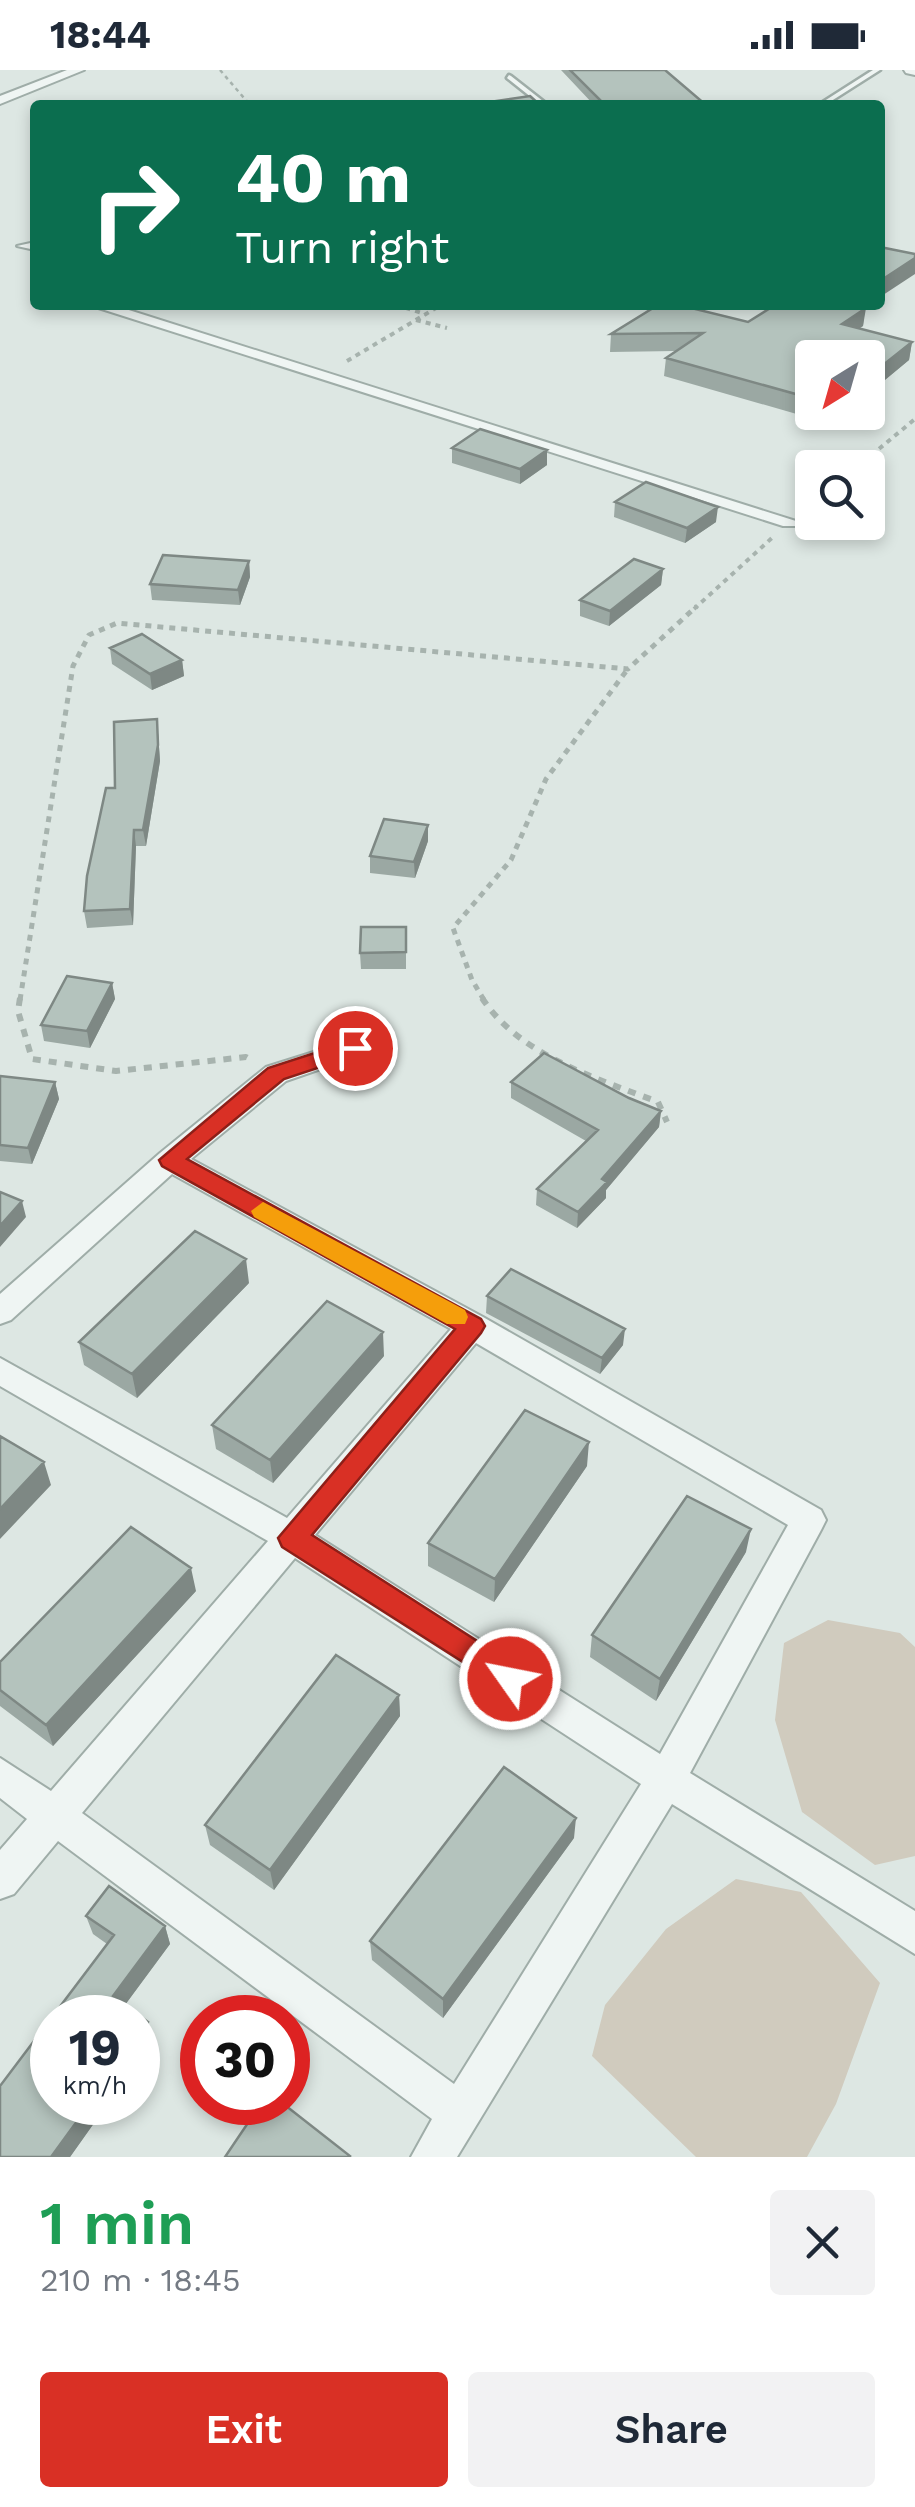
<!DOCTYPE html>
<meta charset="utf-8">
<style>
:root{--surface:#fff;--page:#f2f2f3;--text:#1f2937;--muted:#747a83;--accent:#d93025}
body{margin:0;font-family:"Work Sans",sans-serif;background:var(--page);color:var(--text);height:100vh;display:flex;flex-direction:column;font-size:38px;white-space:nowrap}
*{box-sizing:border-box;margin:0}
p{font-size:32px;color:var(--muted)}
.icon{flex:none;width:55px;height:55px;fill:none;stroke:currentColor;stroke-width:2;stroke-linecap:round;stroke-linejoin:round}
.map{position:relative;height:2087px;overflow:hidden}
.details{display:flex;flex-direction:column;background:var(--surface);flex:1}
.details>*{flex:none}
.banner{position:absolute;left:30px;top:30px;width:855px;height:210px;border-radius:10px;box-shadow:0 5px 15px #0003;background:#0b6e4f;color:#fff;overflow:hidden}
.needle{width:65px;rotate:217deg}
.tools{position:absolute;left:795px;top:270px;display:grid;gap:20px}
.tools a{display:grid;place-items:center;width:90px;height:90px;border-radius:10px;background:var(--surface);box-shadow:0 5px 15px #0003;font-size:50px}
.speed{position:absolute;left:30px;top:1925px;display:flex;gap:20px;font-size:50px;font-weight:700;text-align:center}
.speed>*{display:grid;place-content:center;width:130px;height:130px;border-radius:50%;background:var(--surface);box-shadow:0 5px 15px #0003;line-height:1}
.speed small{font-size:25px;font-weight:400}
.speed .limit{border:15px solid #d22;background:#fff;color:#111}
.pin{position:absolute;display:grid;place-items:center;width:85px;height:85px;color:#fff;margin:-42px;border:5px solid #fff;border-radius:50%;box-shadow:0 2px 10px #0007}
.me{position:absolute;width:110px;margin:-55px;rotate:303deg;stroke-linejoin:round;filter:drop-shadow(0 0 8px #0008)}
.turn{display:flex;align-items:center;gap:35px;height:210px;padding:0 40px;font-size:45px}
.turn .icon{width:130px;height:130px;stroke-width:2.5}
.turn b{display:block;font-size:70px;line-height:85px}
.round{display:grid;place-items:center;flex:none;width:105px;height:105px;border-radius:10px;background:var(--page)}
.overview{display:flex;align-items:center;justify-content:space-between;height:170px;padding:0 40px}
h1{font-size:60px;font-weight:600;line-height:75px;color:#1e9e55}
.button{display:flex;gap:20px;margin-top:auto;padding:20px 40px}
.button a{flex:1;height:115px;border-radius:10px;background:var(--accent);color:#fff;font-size:40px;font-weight:600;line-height:115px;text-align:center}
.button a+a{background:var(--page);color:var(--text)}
.status{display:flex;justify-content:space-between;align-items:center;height:70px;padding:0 50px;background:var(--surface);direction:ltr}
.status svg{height:28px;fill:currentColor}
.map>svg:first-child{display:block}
.green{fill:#d0cbbe}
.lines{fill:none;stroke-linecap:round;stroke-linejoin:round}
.service-casing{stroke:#9fada8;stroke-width:5}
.minor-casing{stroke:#9fada8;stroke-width:4}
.path-far3{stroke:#a7b3ae;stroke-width:2.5;stroke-dasharray:4 4;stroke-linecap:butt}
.path-far2{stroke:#a7b3ae;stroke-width:4;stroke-dasharray:5 5;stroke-linecap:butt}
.path-far1{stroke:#a7b3ae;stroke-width:5;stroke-dasharray:6 6;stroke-linecap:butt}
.path{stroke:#a7b3ae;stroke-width:6;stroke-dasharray:8 8;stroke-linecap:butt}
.service{fill:#eff5f3;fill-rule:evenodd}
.minor{fill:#eff5f3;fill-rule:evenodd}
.wall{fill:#9ba8a3}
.shaded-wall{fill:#7e8884}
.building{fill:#b4c3bd;stroke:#7e8884;stroke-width:2.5}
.route{fill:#d93025;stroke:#8d1f18;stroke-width:2.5}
.slow{fill:#f59e0b}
</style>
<div class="status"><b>18:44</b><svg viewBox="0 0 49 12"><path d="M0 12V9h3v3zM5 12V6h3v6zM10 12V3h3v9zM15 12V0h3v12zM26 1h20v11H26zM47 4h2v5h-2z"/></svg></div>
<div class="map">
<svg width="915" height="2087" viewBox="0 0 915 2087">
<rect width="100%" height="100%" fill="#dde7e3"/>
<path class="green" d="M828,1550L900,1563L915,1577V1786L875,1795L802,1742L775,1650L784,1573Z
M736,1809L801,1822L880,1913L836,2034L807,2087H696L592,1986L605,1935L666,1859Z"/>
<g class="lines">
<g class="service-casing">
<path id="service" d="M873,0H880L825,35H818Z
M509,5L511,6L548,35H541L507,8Z"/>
</g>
<g class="minor-casing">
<path id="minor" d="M67,0H84L0,34V26Z
M904,0H915V5L906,3Z
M35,172V180L17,176Z
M89,235H113L799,452L797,456H783Z
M355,969L364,972L368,978L364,984L286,1011L191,1089L483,1247L821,1440L826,1450L821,1460L690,1703L915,1841V1884L672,1734L457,2087H411L432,2049L58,1771L14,1824L0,1829V1780L27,1749L0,1728V1688L51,1721L268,1471L0,1316V1288L287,1448L451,1259L172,1104L11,1250L0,1254V1224L160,1083L266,997ZM476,1273L788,1455L660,1684L315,1465ZM295,1488L641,1714L454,2014L82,1743Z"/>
</g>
<path class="path-far3" d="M220,0L250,35"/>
<path class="path-far2" d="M396,235L425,244
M416,250L447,258
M347,291L441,235
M856,398L915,349
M694,539L773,467"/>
<path class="path-far1" d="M20,930L73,596L89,565L117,553L628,599L697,536
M484,930L472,910L453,858L511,790L546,709L627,600"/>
<path class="path" d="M20,928L18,941L32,989L116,1001L246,987L253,991
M482,928C520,986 596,1008 658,1032L667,1052"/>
<use href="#service" class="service"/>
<use href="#minor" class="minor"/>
</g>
<path class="wall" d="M561,0H665L706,35H594Z
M775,235H868L865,237L863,256L859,258L912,272L909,290L868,324V288H812V342L807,347L664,306L666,288L675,281L610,282L611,264L748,252Z
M452,378L547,395L520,414L452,393Z
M615,432L716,452L685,473L614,447Z
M249,491L250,507L240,535L152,530L150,514Z
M663,499L661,515L609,556L580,546V530Z
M110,578L182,590L184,606L152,620L112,594Z
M157,649L160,691L146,776H136L133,855L87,858L84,841L115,718Z
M428,771L415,808L370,803V786Z
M406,857V899H361L360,883Z
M112,913L115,929L90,978L44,971L41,955Z
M0,1006L55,1012L59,1029L32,1094L0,1091Z
M511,1012L629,1028L661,1041L659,1057L606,1120V1128L577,1158L536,1135L537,1119L586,1071L511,1028Z
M249,1213L137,1328L84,1295L79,1272Z
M487,1226L623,1275L600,1304L486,1243Z
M384,1286L273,1413L216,1379L212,1355Z
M587,1396L494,1532L428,1496V1473Z
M746,1482L656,1631L590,1587L592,1565Z
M196,1521L53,1676L0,1636V1592Z
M399,1625L400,1646L274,1820L210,1775L205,1755Z
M574,1768L443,1948L372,1890L370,1871Z
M109,1816L165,1856L170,1874L125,1935L148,1952L154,1969L138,1992V1948H52V2032H109L70,2087H0V2016L107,1874L93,1864L86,1846Z"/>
<path class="shaded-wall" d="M915,188V204L880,227V211Z
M866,238L863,256L839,272L842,254Z
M912,272L909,290L868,324V307Z
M812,326L813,342L807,347L810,328Z
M547,380V395L520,414V399Z
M718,437L716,452L685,473L687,458Z
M249,491L250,507L240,535L238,520Z
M663,499L661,515L609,556L610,541Z
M182,590L184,606L152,620L150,604Z
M157,649L160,691L146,776L143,760Z
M428,755V771L415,808L414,792Z
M134,760L136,776L133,855L130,839Z
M112,913L115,929L90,978L87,961Z
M55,1012L59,1029L32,1094L28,1078Z
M661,1041L659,1057L606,1120V1128L577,1158L578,1142L602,1109Z
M22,1131L26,1147L0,1177V1156Z
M246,1189L249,1213L137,1328L132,1304Z
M625,1259L623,1275L600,1304L602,1288Z
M383,1262L384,1286L273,1413L270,1390Z
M589,1372L587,1396L494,1532L495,1509Z
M44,1392L51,1415L0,1469V1439Z
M751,1459L746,1482L656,1631L660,1609Z
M191,1498L196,1521L53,1676L46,1655Z
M399,1625L400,1646L274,1820L270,1800Z
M576,1748L574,1768L443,1948V1929Z
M165,1856L170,1874L119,1943L113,1926Z
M148,1952L154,1969L138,1992V1968Z
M91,2032H109L70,2087H51Z"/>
<path class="building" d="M570,0H665L706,35H605Z
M530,26L540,35H469Z
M880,177L915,184V188L880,211Z
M658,235H679L748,252L775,235H856L866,238L842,254L912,272L868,307V288H812V326L810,328L666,288L703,263L611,264Z
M480,359L547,380L520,399L452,378Z
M646,412L718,437L687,458L615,432Z
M163,485L249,491L238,520L150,514Z
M634,489L663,499L610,541L580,530Z
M142,564L182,590L150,604L110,578Z
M157,649L158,675L143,760H134L130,839L84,841L87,806L106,718H115L114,652Z
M384,749L428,755L414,792L370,786Z
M361,857H406V882L360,883Z
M67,906L112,913L87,961L41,955Z
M544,983L629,1028L661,1041L602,1109L607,1112L578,1142L537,1119L598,1060L511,1012Z
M0,1006L55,1012L28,1078L0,1075Z
M0,1122L22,1131L0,1156Z
M195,1161L246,1189L132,1304L79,1272Z
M511,1199L625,1259L602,1288L487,1226Z
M327,1231L383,1262L270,1390L212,1355Z
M525,1340L589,1372L495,1509L428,1473Z
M0,1366L44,1392L0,1439Z
M687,1426L751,1459L660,1609L592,1565Z
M131,1457L191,1498L46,1655L0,1620V1592Z
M336,1585L399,1625L270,1800L205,1755Z
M504,1697L576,1748L443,1929L370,1871Z
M109,1816L165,1856L113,1926L148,1952L138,1968V1948H52V2032H91L51,2087H0V2016L114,1865L86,1846Z
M262,2032H281L350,2086L349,2087H225Z"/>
<path class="route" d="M355,970L366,978L363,983L284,1009L187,1089L481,1249L485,1256L481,1263L312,1465L521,1599L525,1609L521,1618L510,1622L282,1477L278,1468L455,1259L162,1096L159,1090L268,998Z"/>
<path class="slow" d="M263,1132L465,1240L468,1247L465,1254H447L254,1147L251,1141Z"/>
</svg>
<div class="tools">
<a><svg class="needle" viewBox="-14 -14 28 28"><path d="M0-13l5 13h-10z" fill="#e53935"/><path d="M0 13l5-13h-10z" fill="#747a83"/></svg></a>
<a><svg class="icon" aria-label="search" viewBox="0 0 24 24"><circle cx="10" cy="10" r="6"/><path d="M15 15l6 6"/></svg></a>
</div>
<div class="speed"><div>19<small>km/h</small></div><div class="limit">30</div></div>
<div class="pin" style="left:355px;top:978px;background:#d93025"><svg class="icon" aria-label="arrive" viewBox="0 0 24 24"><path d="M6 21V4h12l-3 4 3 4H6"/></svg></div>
<svg class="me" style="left:510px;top:1609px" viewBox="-20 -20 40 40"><circle r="17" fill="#d93025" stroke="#fff" stroke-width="3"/><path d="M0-11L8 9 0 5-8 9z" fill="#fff"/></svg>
<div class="banner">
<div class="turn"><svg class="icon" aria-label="right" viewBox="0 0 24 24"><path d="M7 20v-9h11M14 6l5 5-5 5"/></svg><div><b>40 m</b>Turn right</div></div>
</div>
</div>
<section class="details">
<div class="overview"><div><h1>1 min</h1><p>210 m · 18:45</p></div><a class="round"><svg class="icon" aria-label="close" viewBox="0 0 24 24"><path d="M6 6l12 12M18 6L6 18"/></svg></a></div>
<div class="button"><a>Exit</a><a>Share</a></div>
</section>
